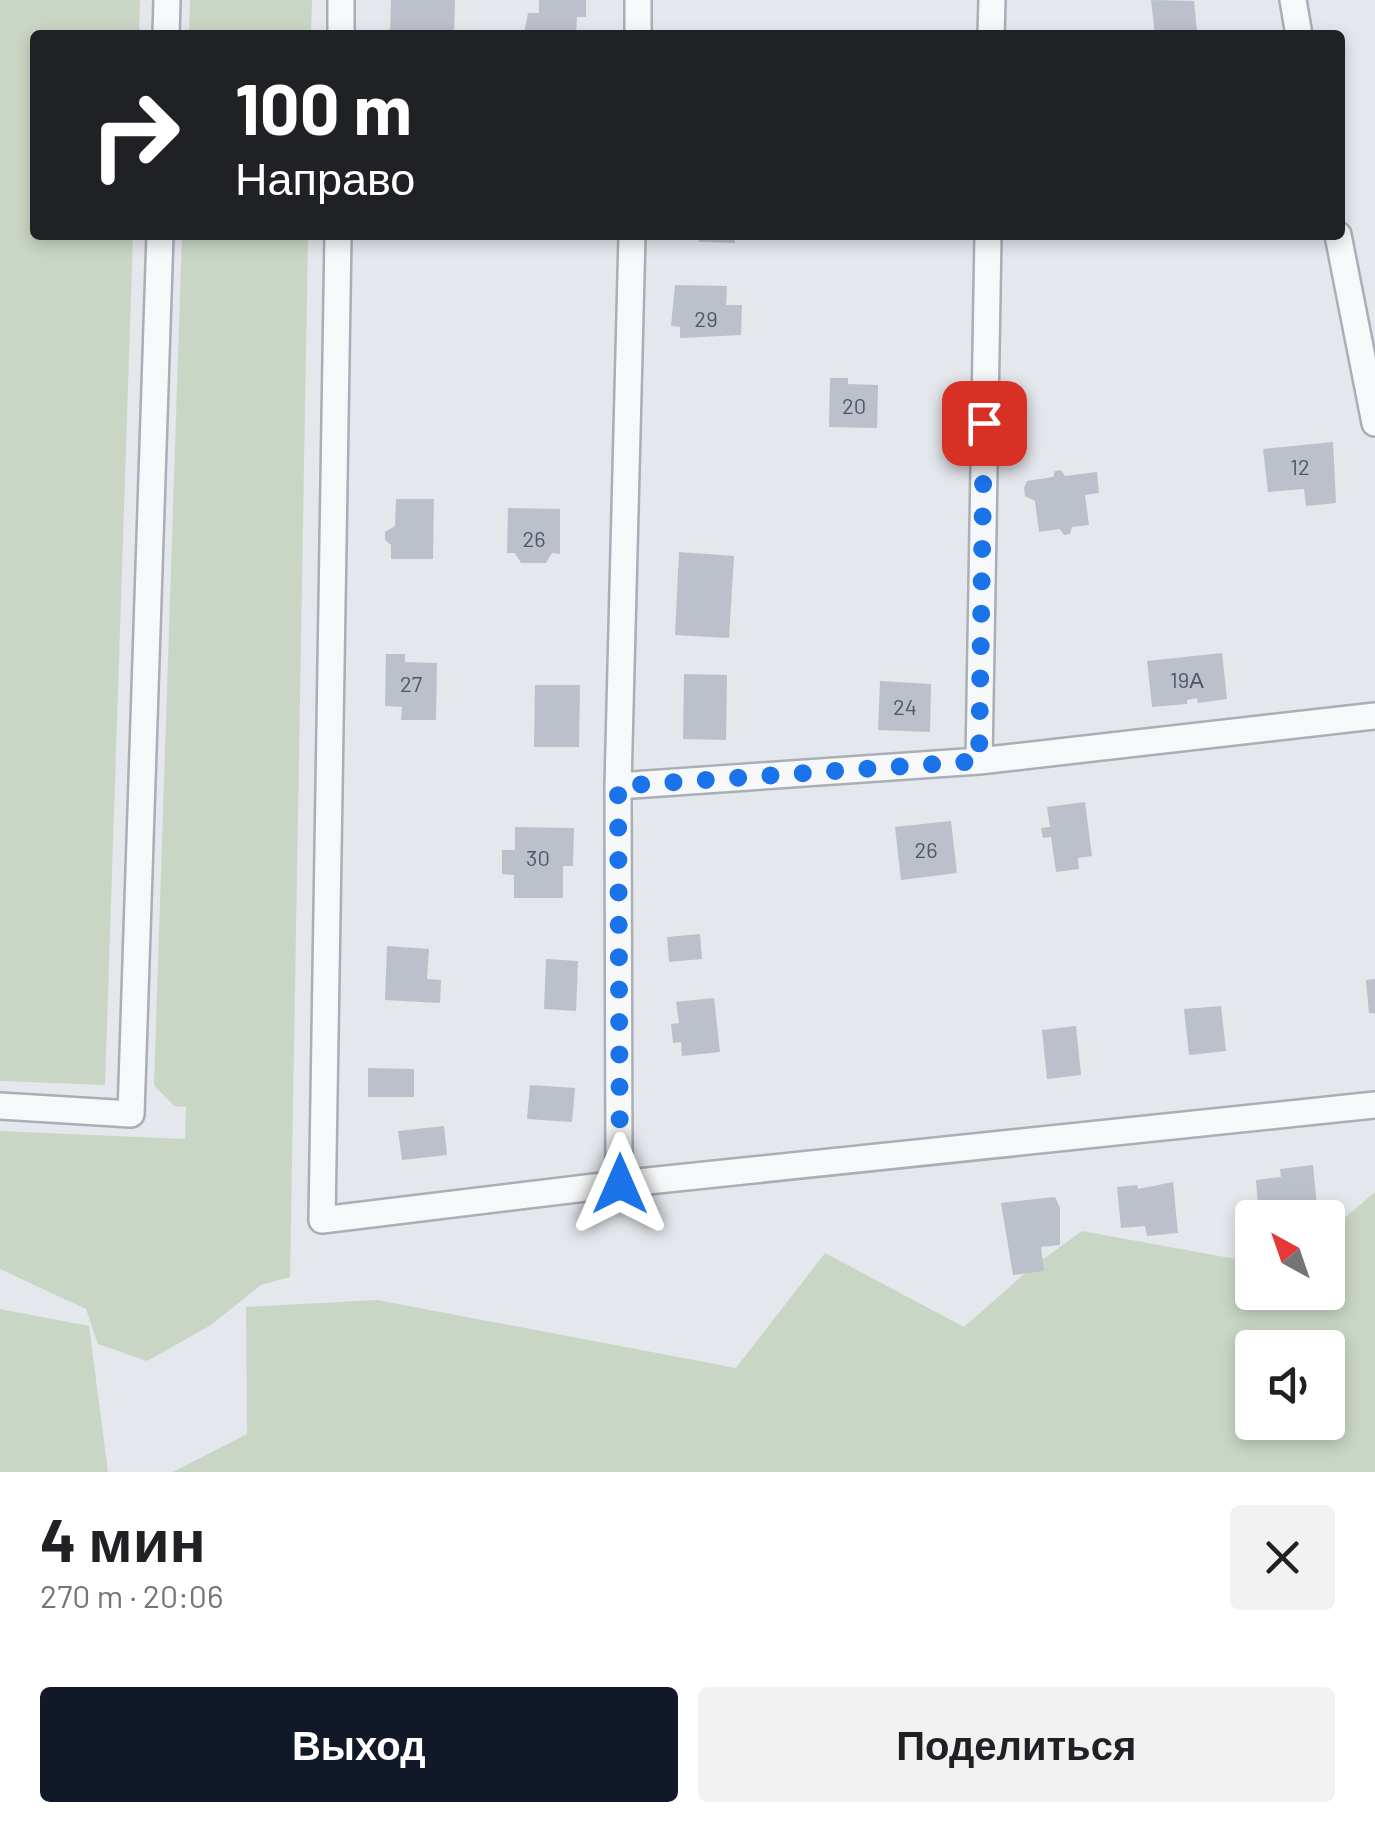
<!DOCTYPE html>
<html lang="ru">
<meta charset="utf-8">
<style>
:root{--surface:#fff;--page:#f2f2f2;--text:#202124;--muted:#757577;--accent:#111827}
body{margin:0;font-family:Barlow,sans-serif;background:var(--page);color:var(--text);height:100vh;display:flex;flex-direction:column;font-size:38px;white-space:nowrap}
*{box-sizing:border-box;margin:0}
p{font-size:32px;color:var(--muted)}
.icon{flex:none;width:55px;height:55px;fill:none;stroke:currentColor;stroke-width:2;stroke-linecap:round;stroke-linejoin:round}
.map{position:relative;height:1472px;overflow:hidden}
.panel{display:flex;flex-direction:column;background:var(--surface);flex:1}
.panel>*{flex:none}
.hud{position:absolute;left:30px;top:30px;width:1315px;height:210px;border-radius:10px;box-shadow:0 5px 15px #0003;background:#202124;color:#fff;overflow:hidden}
.needle{width:65px;rotate:320deg}
.tools{position:absolute;left:1235px;top:1200px;display:grid;gap:20px}
.tools a{display:grid;place-items:center;width:110px;height:110px;border-radius:10px;background:var(--surface);box-shadow:0 5px 15px #0003;font-size:50px}
.pin{position:absolute;display:grid;place-items:center;width:85px;height:85px;color:#fff;margin:-42px;border-radius:20px;box-shadow:0 5px 15px #0006}
.me{position:absolute;width:110px;margin:-55px;rotate:0deg;stroke-linejoin:round;filter:drop-shadow(0 0 8px #0008)}
.turn{display:flex;align-items:center;gap:35px;height:210px;padding:0 40px;font-size:45px}
.turn .icon{width:130px;height:130px;stroke-width:2.5}
.turn b{display:block;font-size:70px;line-height:85px}
.round{display:grid;place-items:center;flex:none;width:105px;height:105px;border-radius:10px;background:var(--page)}
.headline{display:flex;align-items:center;justify-content:space-between;height:170px;padding:0 40px}
h1{font-size:60px;font-weight:700;line-height:75px}
.button{display:flex;gap:20px;margin-top:auto;padding:20px 40px}
.button a{flex:1;height:115px;border-radius:10px;background:var(--accent);color:#fff;font-size:40px;font-weight:700;line-height:115px;text-align:center}
.button a+a{background:var(--page);color:var(--text)}
.map>svg:first-child{display:block}
.green{fill:#c9d6c5;fill-rule:evenodd}
.building{fill:#bbc0ca}
.lines{fill:none;stroke-linecap:round;stroke-linejoin:round}
.street-casing{stroke:#a9aeb7;stroke-width:30}
.street{stroke:#f7f8fa;stroke-width:25}
.route{stroke:#1a73e8;stroke-width:18;stroke-dasharray:0 32.4}
.labels{text-anchor:middle;stroke-width:9;stroke-linejoin:round;paint-order:stroke}
.number-label{font-size:22px;fill:#4f5766}
</style>
<div class="map">
<svg width="1375" height="1472" viewBox="0 0 1375 1472">
<rect width="100%" height="100%" fill="#e4e7ec"/>
<path class="green" d="M0,0H140L139,35H35V235H133L105,1085L0,1081Z
M190,0H312L311,35H189Z
M182,235H308L290,1277L261,1285L211,1325L147,1361L98,1344L86,1309L0,1269V1131L185,1139L186,1107L174,1106L154,1085Z
M1375,1192V1472H173L247,1434L246,1307L377,1300L736,1368L825,1253L964,1327L1031,1268L1082,1231L1252,1262V1292H1328V1232ZM1252,1348H1328V1422H1252Z
M0,1309L89,1326L108,1472H0Z"/>
<path class="building" d="M391,0H455L454,35H390Z
M539,0H586V17H577L576,33H524L528,13H539Z
M1151,0L1194,1L1197,31L1155,35Z
M699,235H735V243L699,242Z
M675,285L727,286L726,305H742L741,335L680,338V327L671,326Z
M830,378H848V384L878,385L877,428L829,427Z
M1333,442L1336,503L1306,506L1304,489L1268,492L1263,449Z
M1061,470L1065,476L1097,472L1099,493L1085,495L1089,525L1072,527L1070,534L1064,535L1060,529L1039,532L1035,501L1025,496L1024,488L1027,481L1053,477L1055,471Z
M396,499H434L433,559H391V545L385,540V532L395,526Z
M508,508L560,509V554L552,553L546,563H521L515,553H507Z
M679,552L734,556L729,638L675,635Z
M1222,653L1227,699L1198,703L1197,698L1187,700V704L1152,707L1147,661Z
M386,654H405V662L437,663L436,720H401L402,707L385,706Z
M684,674L727,675L726,740L683,739Z
M880,681L931,684L930,732L878,730Z
M535,685H580L579,747H534Z
M1085,802L1092,856L1078,858L1079,869L1056,872L1051,837L1043,838L1041,828L1050,827L1047,807Z
M951,821L957,873L901,880L895,827Z
M515,827L574,828L573,866H563V898H514V875L502,874V850H515Z
M700,934L702,959L669,962L667,937Z
M387,946L429,949L427,979L441,980L440,1003L385,1000Z
M546,959L578,961L576,1011L544,1009Z
M1375,979V1013H1369L1366,980Z
M714,998L720,1052L682,1056L681,1042L673,1043L671,1024L679,1023L676,1002Z
M1221,1006L1226,1051L1189,1055L1184,1009Z
M1076,1026L1081,1075L1047,1079L1042,1030Z
M368,1068L414,1069V1097H368Z
M530,1085L575,1088L572,1122L527,1119Z
M444,1126L447,1155L402,1160L398,1131Z
M1313,1165L1318,1216L1259,1218L1256,1180L1281,1177L1280,1169Z
M1173,1182L1178,1233L1147,1236L1145,1226L1121,1228L1117,1187L1137,1185L1138,1189Z
M1055,1197L1060,1208V1245L1041,1247L1044,1271L1013,1275L1001,1203Z"/>
<g class="lines">
<g class="street-casing">
<path id="street" d="M1293,0L1299,35
M166,35L167,0
M341,35V0
M638,35V0
M991,35L992,0
M338,235L322,1220L619,1184L1375,1105
M1338,235L1375,423
M979,761L988,235
M618,786L979,761L1375,716
M0,1106L131,1114L160,235
M619,1184L618,786L632,235"/>
</g>
<use href="#street" class="street"/>
</g>
<g class="lines">
<path class="route" d="M620,1184L618,786L979,761L984,423"/>
</g>
<g class="labels">
<g class="number-label">
<text x="706" y="327">29</text>
<text x="854" y="414">20</text>
<text x="1300" y="475">12</text>
<text x="534" y="547">26</text>
<text x="1187" y="688">19А</text>
<text x="411" y="692">27</text>
<text x="905" y="715">24</text>
<text x="926" y="858">26</text>
<text x="538" y="866">30</text>
</g>
</g>
</svg>
<div class="tools">
<a><svg class="needle" viewBox="-14 -14 28 28"><path d="M0-13l5 13h-10z" fill="#e53935"/><path d="M0 13l5-13h-10z" fill="#757577"/></svg></a>
<a><svg class="icon" aria-label="sound" viewBox="0 0 24 24"><path d="M4 9h4l5-4v14l-5-4H4zM17 9q2 3 0 6"/></svg></a>
</div>
<div class="pin" style="left:984px;top:423px;background:#d93025"><svg class="icon" aria-label="arrive" viewBox="0 0 24 24"><path d="M6 21V4h12l-3 4 3 4H6"/></svg></div>
<svg class="me" style="left:620px;top:1184px" viewBox="-20 -20 40 40"><path d="M0-17L14 15 0 8-14 15z" fill="#1a73e8" stroke="#fff" stroke-width="4"/></svg>
<div class="hud">
<div class="turn"><svg class="icon" aria-label="right" viewBox="0 0 24 24"><path d="M7 20v-9h11M14 6l5 5-5 5"/></svg><div><b>100 m</b>Направо</div></div>
</div>
</div>
<section class="panel">
<div class="headline"><div><h1>4 мин</h1><p>270 m · 20:06</p></div><a class="round"><svg class="icon" aria-label="close" viewBox="0 0 24 24"><path d="M6 6l12 12M18 6L6 18"/></svg></a></div>
<div class="button"><a>Выход</a><a>Поделиться</a></div>
</section>
